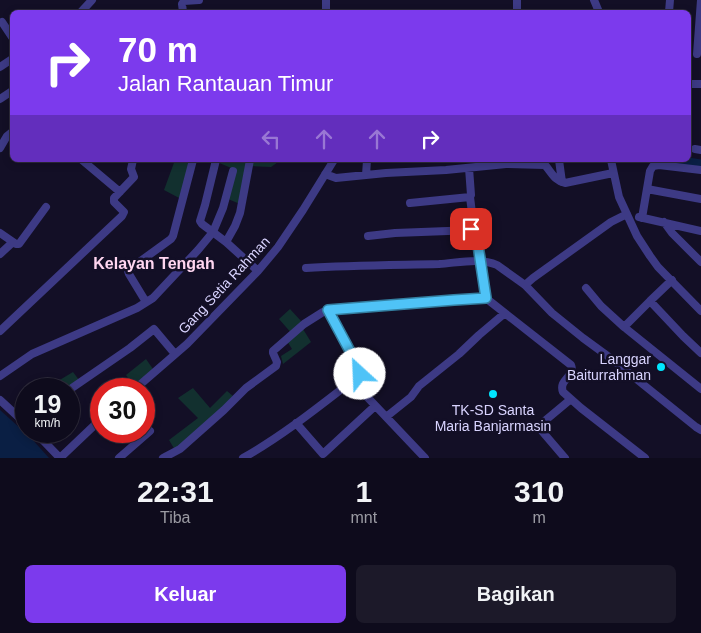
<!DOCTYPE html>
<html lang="id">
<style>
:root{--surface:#0e0b1c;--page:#1c1929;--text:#f1f3f6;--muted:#9b9ba3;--line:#2e2b3b;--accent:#7c3aed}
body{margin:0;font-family:Helvetica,sans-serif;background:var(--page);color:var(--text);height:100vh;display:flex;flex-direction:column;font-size:19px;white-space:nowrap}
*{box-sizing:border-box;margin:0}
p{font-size:16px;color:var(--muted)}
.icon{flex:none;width:28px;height:28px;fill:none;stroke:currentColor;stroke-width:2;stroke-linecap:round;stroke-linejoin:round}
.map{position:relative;height:458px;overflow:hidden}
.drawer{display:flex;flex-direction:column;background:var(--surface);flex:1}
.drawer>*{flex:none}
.banner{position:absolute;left:10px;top:10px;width:681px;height:152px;border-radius:8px;box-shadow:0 2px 8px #0003,0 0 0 1px var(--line);background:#7c3aed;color:#fff;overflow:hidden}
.speed{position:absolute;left:15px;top:378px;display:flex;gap:10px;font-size:25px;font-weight:700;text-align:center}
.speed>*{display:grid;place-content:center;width:65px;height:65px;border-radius:50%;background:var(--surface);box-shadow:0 2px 8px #0003,0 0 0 1px var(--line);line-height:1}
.speed small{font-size:12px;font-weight:400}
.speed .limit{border:8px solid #d22;background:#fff;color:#111}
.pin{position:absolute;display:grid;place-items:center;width:42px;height:42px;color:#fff;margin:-21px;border-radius:10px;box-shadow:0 2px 8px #0006}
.me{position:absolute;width:55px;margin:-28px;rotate:335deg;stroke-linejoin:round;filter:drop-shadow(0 0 4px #0008)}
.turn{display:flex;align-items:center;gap:18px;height:105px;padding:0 25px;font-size:22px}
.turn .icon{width:65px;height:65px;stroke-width:2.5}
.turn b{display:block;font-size:35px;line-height:42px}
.lanes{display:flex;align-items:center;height:48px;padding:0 25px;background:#0003;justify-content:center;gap:25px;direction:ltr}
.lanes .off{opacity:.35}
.eta{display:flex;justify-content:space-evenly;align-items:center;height:85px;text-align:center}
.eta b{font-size:30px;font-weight:600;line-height:35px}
.cta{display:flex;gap:10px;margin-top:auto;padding:10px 25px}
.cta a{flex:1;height:58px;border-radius:8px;background:var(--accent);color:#fff;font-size:20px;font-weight:600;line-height:58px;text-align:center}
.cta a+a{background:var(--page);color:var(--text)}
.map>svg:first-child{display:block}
.green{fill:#12302f}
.water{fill:#0a1f44}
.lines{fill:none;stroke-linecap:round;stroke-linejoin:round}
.river{stroke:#0a1f44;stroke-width:11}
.minor{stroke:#3d3a85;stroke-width:8}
.route-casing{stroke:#337fa1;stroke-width:12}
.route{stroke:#4fc3f7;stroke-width:9}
.poi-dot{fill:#00e5ff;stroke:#130f26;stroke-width:2}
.labels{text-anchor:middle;stroke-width:5;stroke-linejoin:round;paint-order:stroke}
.street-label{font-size:14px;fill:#d9d4ff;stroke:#130f26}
.poi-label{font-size:14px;fill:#d9d4ff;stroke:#130f26;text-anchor:end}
.quarter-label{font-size:16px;font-weight:bold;fill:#ffd6f0;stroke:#130f26}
</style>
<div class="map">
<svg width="701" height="458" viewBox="0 0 701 458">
<rect width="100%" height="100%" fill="#130f26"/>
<path class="green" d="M175,160H192L181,199L164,190Z
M218,160H281L271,167L248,166L240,204L228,199L236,170L217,162Z
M290,309L301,321L303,329L311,342L283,364L281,356L292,349L287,341L293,335L279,319Z
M146,359L153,369L134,386L126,375Z
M73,372L79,380L64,389L58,381Z
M193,388L210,408L227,391L233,396L226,405L175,450L169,440L198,418L178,398Z"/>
<path class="water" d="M0,410L31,438L49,458H0Z"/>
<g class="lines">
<path class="river" d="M670,160L701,165"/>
<path class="minor" d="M326,0V12
M594,0L599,12
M81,12L92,0
M183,12L182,4L184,1L199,0
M517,12V0
M669,12L670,0
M2,22L12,37
M697,54L701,0
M0,67L12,59
M689,84H701
M0,99L12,91
M0,148L7,136L12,132
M695,149L701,150
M82,160L120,192
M216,160L205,205L200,221L202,224L226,242
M250,160L240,213L235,226L226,242L258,271
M559,160L562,182
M611,160L619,197L637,236L650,256L658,267L701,311
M325,174L336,178L386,173L446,170L506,164L545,165C552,173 554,180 565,183L613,173
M366,175L367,160
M647,189L701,199
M470,197L474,229
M410,203L470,197L471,195L469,168
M639,217L701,231
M642,218L650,171L653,166L659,165L701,170
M664,222L672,233L701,262
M0,233L16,244H19L46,207
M368,236L395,233L474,230L487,299
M0,254L13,242
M306,268C350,265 395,265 439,264C457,263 480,257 497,265L525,285L552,313L583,338L609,357L696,427L701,430
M672,280L650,301L683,336L701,353
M525,285L533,278L611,222L627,214
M586,288L601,306L624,327
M650,301L624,327L701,389
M146,302L129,274L128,271L131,268L171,239L173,236L193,160
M328,310L360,370V374L352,381L425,458
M0,331L122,216L124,212L114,202V198L134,177L131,169L133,160
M0,376L32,354L137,308L153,298L198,250L213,232L223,208L233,171
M135,389L187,344L258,271L278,247L303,210L334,160
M69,390L130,348L154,329L175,354
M0,400L26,424
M386,417L411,397L419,386L459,354L479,335L505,313
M296,423L323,454L375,406
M34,431L60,458
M60,458L101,419
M119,458L150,431
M163,458L180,449L224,410L246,388L276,366L277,362L273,353V351L304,324L323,312L342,309L454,300L487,299L571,365C576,377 558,379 563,392L581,408L645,458
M243,458C282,436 317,408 352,381
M565,458L541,430V424L571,399"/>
</g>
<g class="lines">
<g class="route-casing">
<path id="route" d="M360,374L359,368L328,310L454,300L486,298L476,232L474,230L471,229"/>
</g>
<use href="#route" class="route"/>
</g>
<g class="poi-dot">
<circle cx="661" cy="367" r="5"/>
<circle cx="493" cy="394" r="5"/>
</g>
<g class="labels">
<g class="street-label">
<text transform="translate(224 285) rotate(-47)" y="5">Gang Setia Rahman</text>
</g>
<g class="poi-label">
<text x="651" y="364">Langgar<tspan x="651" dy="16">Baiturrahman</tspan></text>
<text x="493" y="415" text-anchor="middle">TK-SD Santa<tspan x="493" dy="16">Maria Banjarmasin</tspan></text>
</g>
<g class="quarter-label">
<text x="154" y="269">Kelayan Tengah</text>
</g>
</g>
</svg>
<div class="speed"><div>19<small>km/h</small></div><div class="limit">30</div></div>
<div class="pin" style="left:471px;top:229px;background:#d93025"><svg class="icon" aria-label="arrive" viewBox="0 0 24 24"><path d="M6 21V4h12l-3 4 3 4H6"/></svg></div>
<svg class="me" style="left:360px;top:374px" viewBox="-20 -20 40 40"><circle r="19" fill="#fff"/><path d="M0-13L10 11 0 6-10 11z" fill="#4fc3f7"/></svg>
<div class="banner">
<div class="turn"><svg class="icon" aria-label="right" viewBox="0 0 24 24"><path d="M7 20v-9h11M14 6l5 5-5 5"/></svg><div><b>70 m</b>Jalan Rantauan Timur</div></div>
<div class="lanes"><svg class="icon off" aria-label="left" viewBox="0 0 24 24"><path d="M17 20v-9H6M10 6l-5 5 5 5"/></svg><svg class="icon off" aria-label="ahead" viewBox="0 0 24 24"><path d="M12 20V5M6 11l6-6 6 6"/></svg><svg class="icon off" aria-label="ahead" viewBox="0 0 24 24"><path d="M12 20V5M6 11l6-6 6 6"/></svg><svg class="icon" aria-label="right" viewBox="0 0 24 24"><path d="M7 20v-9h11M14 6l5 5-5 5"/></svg></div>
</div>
</div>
<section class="drawer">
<div class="eta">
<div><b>22:31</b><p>Tiba</p></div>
<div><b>1</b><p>mnt</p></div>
<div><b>310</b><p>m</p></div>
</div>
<div class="cta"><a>Keluar</a><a>Bagikan</a></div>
</section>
